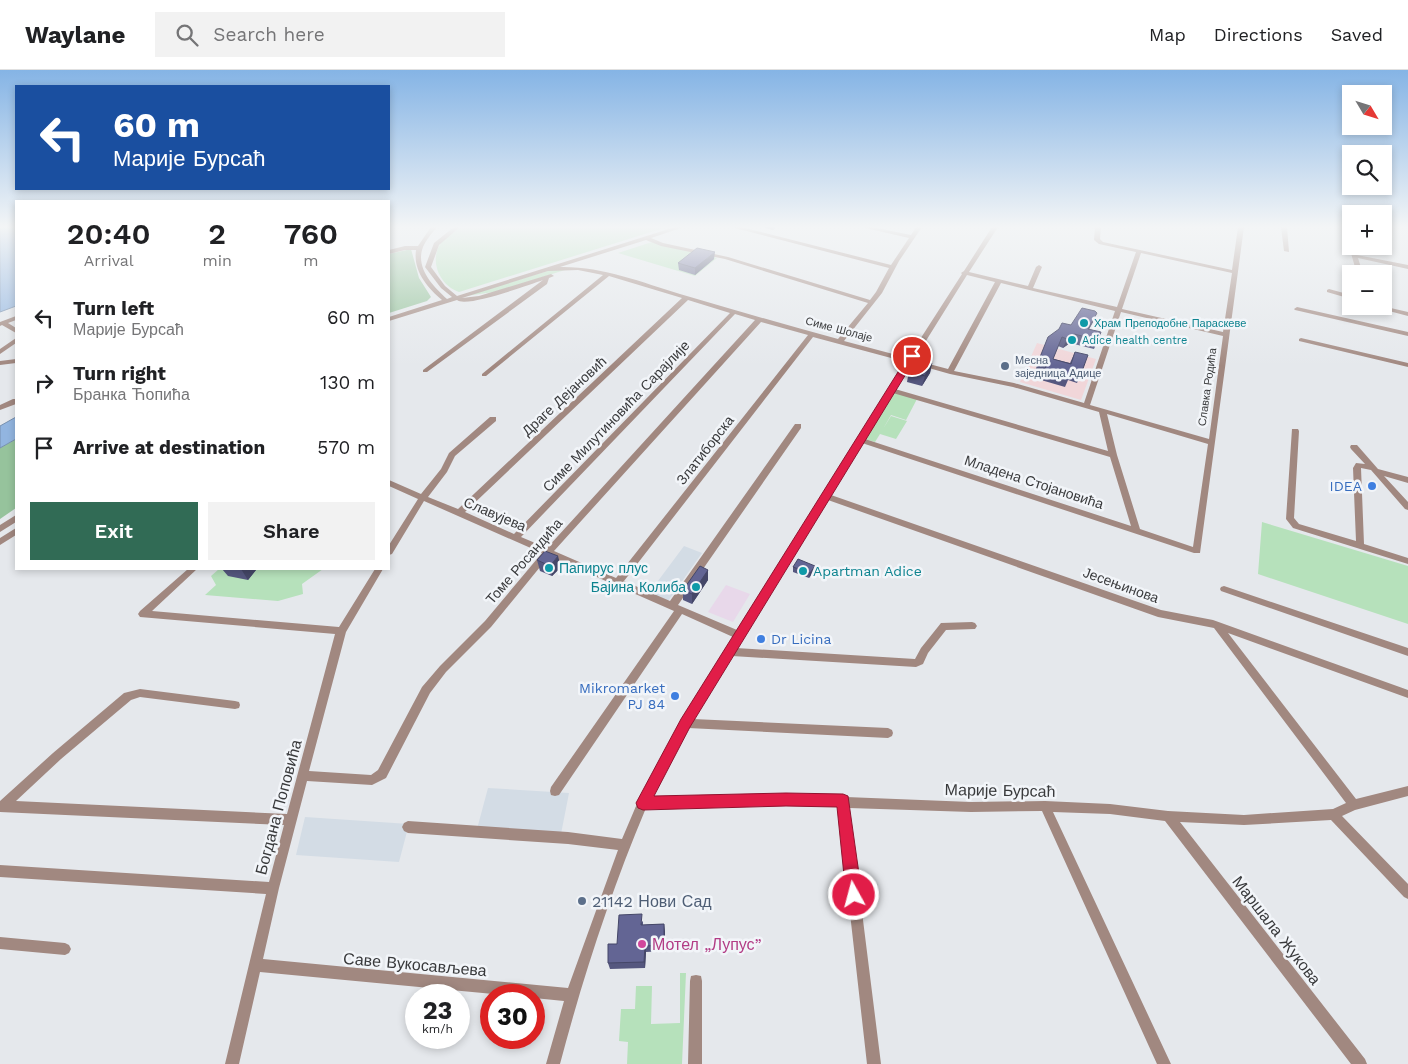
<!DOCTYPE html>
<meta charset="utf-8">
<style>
:root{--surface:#fff;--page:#f2f2f2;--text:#202124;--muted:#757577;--line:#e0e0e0;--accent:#316b55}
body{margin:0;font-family:"Work Sans",sans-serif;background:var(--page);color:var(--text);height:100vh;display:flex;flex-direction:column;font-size:19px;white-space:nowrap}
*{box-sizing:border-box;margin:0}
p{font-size:16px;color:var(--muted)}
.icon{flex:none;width:28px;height:28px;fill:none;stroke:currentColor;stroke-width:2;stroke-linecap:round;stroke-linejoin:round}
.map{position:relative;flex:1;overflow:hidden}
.drawer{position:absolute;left:15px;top:130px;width:375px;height:370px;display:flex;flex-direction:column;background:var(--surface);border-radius:0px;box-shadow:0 2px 8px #0003}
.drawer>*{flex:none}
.hud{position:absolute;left:15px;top:15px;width:375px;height:105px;border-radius:0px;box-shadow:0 2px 8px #0003;background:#1a4fa0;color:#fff;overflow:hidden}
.needle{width:32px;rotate:128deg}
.tools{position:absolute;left:1342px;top:15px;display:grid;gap:10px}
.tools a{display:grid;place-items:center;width:50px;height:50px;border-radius:0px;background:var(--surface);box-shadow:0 2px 8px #0003;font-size:25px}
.speed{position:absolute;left:405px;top:914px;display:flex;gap:10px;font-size:25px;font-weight:700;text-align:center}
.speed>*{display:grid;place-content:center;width:65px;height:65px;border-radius:50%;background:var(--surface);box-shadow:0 2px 8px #0003;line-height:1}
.speed small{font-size:12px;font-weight:400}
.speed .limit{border:8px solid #d22;background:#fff;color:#111}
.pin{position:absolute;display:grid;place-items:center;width:42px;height:42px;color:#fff;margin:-21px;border:2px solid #fff;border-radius:50%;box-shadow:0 1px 5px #0007}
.me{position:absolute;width:55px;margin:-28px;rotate:353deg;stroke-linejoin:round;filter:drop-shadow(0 0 4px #0008)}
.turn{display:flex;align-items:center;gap:18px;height:105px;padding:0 15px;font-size:22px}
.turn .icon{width:65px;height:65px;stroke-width:2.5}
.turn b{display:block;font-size:35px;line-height:42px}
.eta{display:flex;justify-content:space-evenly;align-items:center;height:85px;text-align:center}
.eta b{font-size:30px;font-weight:600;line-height:35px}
.primary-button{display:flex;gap:10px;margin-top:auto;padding:10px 15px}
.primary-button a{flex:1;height:58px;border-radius:0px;background:var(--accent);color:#fff;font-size:20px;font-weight:600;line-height:58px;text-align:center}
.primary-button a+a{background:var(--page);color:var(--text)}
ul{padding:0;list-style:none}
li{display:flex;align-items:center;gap:15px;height:65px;padding:0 15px}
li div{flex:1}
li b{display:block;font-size:19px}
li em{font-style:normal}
header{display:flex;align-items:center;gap:30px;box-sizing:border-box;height:70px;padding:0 25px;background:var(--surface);border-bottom:1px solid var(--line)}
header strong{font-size:24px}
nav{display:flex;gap:28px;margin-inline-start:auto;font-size:18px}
.search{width:350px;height:45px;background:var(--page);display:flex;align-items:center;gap:12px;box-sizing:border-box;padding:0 18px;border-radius:0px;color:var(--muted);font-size:19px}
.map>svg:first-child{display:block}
.built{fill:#d3dce5}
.industrial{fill:#e8d8ea}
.education{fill:#f1d6d9}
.green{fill:#b6e1bb}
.forest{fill:#96c39c}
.water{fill:#92b5e0;stroke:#7790af}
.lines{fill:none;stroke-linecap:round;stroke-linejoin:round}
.minor{fill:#a18880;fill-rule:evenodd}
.wall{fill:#55577f}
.shaded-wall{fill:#454768}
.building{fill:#636594;stroke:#454768}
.route{fill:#e11d48;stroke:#92132f}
.culture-dot{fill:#0f9aa8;stroke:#f2f5f9;stroke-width:2}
.service-dot{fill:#5c6f8a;stroke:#f2f5f9;stroke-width:2}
.shop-dot{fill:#3f7fe0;stroke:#f2f5f9;stroke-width:2}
.hotel-dot{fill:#d1479c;stroke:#f2f5f9;stroke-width:2}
.labels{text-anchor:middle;stroke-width:5;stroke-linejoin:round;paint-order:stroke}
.far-culture-label{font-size:11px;fill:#0d838f;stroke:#f2f5f9;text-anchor:start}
.far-street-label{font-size:11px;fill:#393a3c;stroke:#f2f5f9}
.far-service-label{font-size:11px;fill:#4e5e75;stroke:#f2f5f9;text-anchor:start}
.street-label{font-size:14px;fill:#393a3c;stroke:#f2f5f9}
.shop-label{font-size:14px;fill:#366cbe;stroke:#f2f5f9;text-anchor:end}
.culture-label{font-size:14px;fill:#0d838f;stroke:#f2f5f9;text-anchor:start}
.near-street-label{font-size:16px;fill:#393a3c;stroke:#f2f5f9}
.near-service-label{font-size:16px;fill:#4e5e75;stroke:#f2f5f9;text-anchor:start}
.near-hotel-label{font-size:16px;fill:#b23c85;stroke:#f2f5f9;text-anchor:start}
</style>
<header>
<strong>Waylane</strong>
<div class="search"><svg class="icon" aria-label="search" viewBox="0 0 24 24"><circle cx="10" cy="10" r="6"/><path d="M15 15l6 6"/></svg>Search here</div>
<nav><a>Map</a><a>Directions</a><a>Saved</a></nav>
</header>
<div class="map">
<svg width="1408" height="994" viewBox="0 0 1408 994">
<rect width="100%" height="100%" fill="#e5e8ec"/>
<path class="built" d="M684,476L702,483L668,531L649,523Z
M488,718L569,723L561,764L477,759Z
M305,747L409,754L399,792L296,785Z"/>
<path class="industrial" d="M726,515L750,524L733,552L708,542Z"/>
<path class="education" d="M1037,273L1096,289L1081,330L1020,312Z"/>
<path class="green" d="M461,157H667L459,222C441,216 430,194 439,176C443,169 454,162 461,157Z
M652,172L717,188L695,206L618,183Z
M551,200H565L494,222L465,226Z
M893,322L917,329L906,350L891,345L883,359L891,346L907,351L896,369L880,364L875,372L865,369Z
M1262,452L1408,496V554L1258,504Z
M219,499H323L302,514L303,524L278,531L205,525L216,515L211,506Z
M680,903H686L682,994H627L628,972L619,971L621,939H635L636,916H652L651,954L680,953Z"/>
<path class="forest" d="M411,179L419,208L431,227L427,231L389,243V184Z
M16,369V438L0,449V378Z"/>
<path class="water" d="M0,157H16V236L0,242Z
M16,347V369L0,378V356Z"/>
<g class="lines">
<path class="minor" d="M431,157H437C432,163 426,170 423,177C415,198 433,216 447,229L452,227L441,218L425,197L434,173L454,157H460L439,175L431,197L445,216L457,226L675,157H684L651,168L663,173L728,187L870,230L876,222L889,198L731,157H741L891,195L909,168L861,157H872L911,165L916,157H922L899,191L882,223L844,271L908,288L962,204L961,203L964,201L992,157H998L969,202L1028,216L1036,197L1039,195L1042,197L1033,218L1117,237L1136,182L1099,174L1094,170L1095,157H1101L1100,169L1103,172L1232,200L1238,157H1244L1200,483H1194L862,373L831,425L1161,540L1213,550L1408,620V628L1228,563L1356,729L1408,716V726L1355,740L1342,746L1408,814V829L1404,827L1331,750L1244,755L1180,752L1365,989L1367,994H1351L1165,751L1110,744L1053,742L1171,994H1157L1042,741L971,742L849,738L881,994H867L838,737L786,735L646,738C611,821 583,907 560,994H546L564,931L534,928V925H504L260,902L239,994H225L266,824L0,807V795L269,812L284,755L0,742V731L53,683L124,623L140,619L235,631L239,632L240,635L239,638L235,639L140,627L131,630L61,689L16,731L287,744L335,564L140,547L138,544L140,541L188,499H197L152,541L339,557L375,499H383L346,562L309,701L371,705L378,700L422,617L440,596L485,551L542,483L424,431L392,484L389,485V475L418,429L389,416V410L421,424L441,399L449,383L490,347H496V351L455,386L447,402L428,427L458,439L682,228L609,206L486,306H482V304L603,205L578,200L548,201L462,228L479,226L551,204L554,206L549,208L547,214L427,302H423V300L543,210C528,215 466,238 457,230L389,251V247L442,230C427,217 413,201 416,180H405L389,184V180L405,176H418ZM646,170L661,176L725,189L868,233L838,269C785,255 732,239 680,224C641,212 601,196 560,197ZM1141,183L1232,203L1223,262L1122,239ZM967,205L995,212L948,299L914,290ZM1001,213L1115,241L1084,333L1014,313L954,301ZM688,230L730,243L514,464L465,442ZM1121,242L1223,266L1209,369L1090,335ZM735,244L755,250L547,478L521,467ZM761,252L808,265L616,508L554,481ZM813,267L906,292L737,560L678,535L801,358V354H795L670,531L624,511ZM911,293L950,304L1013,317L1099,342L1108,381L895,319ZM893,323L1110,387L1131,456L865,369ZM1107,344L1208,374L1193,477L1140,459L1117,385ZM828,430L1158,547L1214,558L1346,733L1333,739L1244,745L1168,741L1110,734L1045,731L971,732L846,727L843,726L786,725L652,727L688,658L888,668L892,666L893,663L892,660L888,658L693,649L732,586L916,597L923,594L928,583L946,560L975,559L977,556L975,553L972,552L941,553L921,578L915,589L736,578ZM549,486L674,541L551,717L550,721L551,725L555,726L559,725L682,544L733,567L681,650L639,729L622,769L568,762L408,751L404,753L402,757L404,761L408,763L568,774L618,780L568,918L263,889L279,818L307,711L372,715L386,708L430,623L446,602L491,557Z
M1281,157H1287L1289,182L1284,181Z
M1349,164L1351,165V176H1355L1357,185L1408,195V199L1358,188L1363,204H1357L1346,166Z
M1329,219L1351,225V229L1327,222V220Z
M1370,236H1382L1408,242V246Z
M1297,237L1408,262V266L1295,240L1294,239Z
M16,246V250L8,253L16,258V263L2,255L0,256V252Z
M16,268V273L0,284V279Z
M1301,268L1408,293V297L1299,271V269Z
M16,289V293L0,295V291Z
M13,329H16V334L0,340V335Z
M1292,359H1298L1299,361L1294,448L1299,454L1356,471L1353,398L1356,393L1365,394L1351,379L1350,377L1351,375H1357L1378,399L1408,407V413L1384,406L1408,432V440L1405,439L1371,400L1361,398L1364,474L1408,488V494L1293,458L1286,449Z
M16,445V452L0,462V455Z
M16,458V465L0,475V468Z
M1224,516L1408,578V586L1221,521L1220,519L1221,517Z
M0,867L65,873L69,875L71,879L69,883L65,885L0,879Z
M696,905L701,906L702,911V994H688L690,911L691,906Z"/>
</g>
<path class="wall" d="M762,157H776L773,160Z
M714,189L695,205L679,200L678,193Z
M1093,252L1089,259L1098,270L1094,279L1070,273L1063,278L1058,276L1053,289L1070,293L1075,282L1081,304L1077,313L1068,310L1065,317L1041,310L1043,304L1035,301L1048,267L1071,255Z
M932,293L930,303L922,316L907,312L909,301Z
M537,490L561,497L552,506L540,501Z
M815,496L814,501L809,508L793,502V497Z
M222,499H255L256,500L248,510L228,506Z
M708,500V510L692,534L683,530V520Z
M643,851V855L664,854L665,881L646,882L645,898L610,899L608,893L617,874Z"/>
<path class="shaded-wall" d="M715,182L714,189L695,205V198Z
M1097,243L1093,252L1084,268L1088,259Z
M1074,264L1070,273L1063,278L1067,269Z
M932,293L930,303L922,316L925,306Z
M558,486L561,497L552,506L550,496Z
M815,496L814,501L809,508L810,503Z
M241,499H255L256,500L248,510Z
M708,500V510L692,534V524Z
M664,854L665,861V881L664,875Z
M645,876L646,882L645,898L644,892Z"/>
<path class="building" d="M697,178L715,182L695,198L678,193Z
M1082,238L1095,241L1097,243L1088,259L1101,262L1098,270L1074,264L1067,269L1062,267L1053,289L1071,294L1075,282L1088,285L1081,304L1072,301L1069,308L1044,301L1047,294L1038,292L1048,267L1059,259L1062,253L1071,255Z
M924,291L932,293L925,306L909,301L914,293Z
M545,481L558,486L550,496L537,490Z
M798,489L815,496L810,503L793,497Z
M700,496L708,500L692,524L683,520Z
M642,844L641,855L664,854V875L645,876L644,892L608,893V874H617L619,845Z"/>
<linearGradient id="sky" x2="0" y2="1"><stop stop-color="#85b4e5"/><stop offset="0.53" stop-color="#f3f5f6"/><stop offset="1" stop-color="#f3f5f6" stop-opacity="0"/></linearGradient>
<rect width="1408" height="296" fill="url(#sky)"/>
<path class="route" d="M912,283L917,286L690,657L654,726L786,723L843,724L848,726L862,825L860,830L854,833L849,830L846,825L837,737L786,736L643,740L638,738L636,733L681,649L908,286Z"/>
<g class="culture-dot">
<circle cx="1084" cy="253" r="5"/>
<circle cx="1072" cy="270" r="5"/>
<circle cx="549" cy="498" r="5"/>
<circle cx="803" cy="501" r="5"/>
<circle cx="696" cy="517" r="5"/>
</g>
<g class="service-dot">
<circle cx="1005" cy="296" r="5"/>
<circle cx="582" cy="831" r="5"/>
</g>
<g class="shop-dot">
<circle cx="1372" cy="416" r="5"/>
<circle cx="761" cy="569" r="5"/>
<circle cx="675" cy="626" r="5"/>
</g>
<circle class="hotel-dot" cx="642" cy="874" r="5"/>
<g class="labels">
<g class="far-culture-label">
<text x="1094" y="257">Храм Преподобне Параскеве</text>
<text x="1082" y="274">Adice health centre</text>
</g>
<g class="far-street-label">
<text transform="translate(839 259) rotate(15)" y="4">Симе Шолаје</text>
<text transform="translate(1207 317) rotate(-82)" y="4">Славка Родића</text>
</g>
<g class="far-service-label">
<text x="1015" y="294">Месна<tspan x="1015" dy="13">заједница Адице</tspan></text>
</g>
<g class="street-label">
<text transform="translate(564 326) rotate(-43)" y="5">Драге Дејановић</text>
<text transform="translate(616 346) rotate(-46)" y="5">Симе Милутиновића Сарајлије</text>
<text transform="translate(705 380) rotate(-52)" y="5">Златиборска</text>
<text transform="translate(1034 412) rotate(18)" y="5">Младена Стојановића</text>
<text transform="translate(495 444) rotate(23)" y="5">Славујева</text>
<text transform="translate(524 491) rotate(-49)" y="5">Томе Росандића</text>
<text transform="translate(1121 515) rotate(20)" y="5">Јесењинова</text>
</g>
<g class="shop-label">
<text x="1362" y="421">IDEA</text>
<text x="771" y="574" text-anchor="start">Dr Licina</text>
<text x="665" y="623">Mikromarket<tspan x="665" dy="16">PJ 84</tspan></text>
</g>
<g class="culture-label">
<text x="559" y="503">Папирус плус</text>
<text x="813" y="506">Apartman Adice</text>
<text x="686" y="522" text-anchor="end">Бајина Колиба</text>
</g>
<g class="near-street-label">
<text transform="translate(1000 720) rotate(1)" y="6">Марије Бурсаћ</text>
<text transform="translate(278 737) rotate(-75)" y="6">Богдана Поповића</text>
<text transform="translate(1277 860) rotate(52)" y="6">Маршала Жукова</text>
<text transform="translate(415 894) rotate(5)" y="6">Саве Вукосављева</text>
</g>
<g class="near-service-label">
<text x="592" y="837">21142 Нови Сад</text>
</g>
<g class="near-hotel-label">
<text x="652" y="880">Мотел „Лупус”</text>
</g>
</g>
</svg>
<div class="tools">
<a><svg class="needle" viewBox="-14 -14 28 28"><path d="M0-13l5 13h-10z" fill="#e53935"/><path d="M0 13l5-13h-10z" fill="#757577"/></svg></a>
<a><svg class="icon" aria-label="search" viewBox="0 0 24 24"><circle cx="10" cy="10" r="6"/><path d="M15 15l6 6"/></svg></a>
<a>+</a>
<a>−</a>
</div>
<div class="speed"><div>23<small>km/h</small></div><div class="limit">30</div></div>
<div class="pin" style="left:912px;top:286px;background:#d93025"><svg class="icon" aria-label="arrive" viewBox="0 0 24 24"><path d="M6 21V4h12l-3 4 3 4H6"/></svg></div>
<svg class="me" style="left:854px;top:825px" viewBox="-20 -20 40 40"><circle r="17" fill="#e11d48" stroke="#fff" stroke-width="3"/><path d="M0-11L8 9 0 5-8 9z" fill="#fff"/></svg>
<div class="hud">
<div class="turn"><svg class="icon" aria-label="left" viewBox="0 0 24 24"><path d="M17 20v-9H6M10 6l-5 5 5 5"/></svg><div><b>60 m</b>Марије Бурсаћ</div></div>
</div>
<section class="drawer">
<div class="eta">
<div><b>20:40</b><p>Arrival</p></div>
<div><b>2</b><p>min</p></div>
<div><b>760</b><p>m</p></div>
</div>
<ul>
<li><svg class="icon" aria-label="left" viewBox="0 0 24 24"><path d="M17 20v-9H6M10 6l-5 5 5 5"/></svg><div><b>Turn left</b><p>Марије Бурсаћ</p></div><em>60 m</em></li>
<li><svg class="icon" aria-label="right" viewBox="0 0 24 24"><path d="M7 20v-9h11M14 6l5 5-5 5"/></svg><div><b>Turn right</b><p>Бранка Ћопића</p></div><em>130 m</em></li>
<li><svg class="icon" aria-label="arrive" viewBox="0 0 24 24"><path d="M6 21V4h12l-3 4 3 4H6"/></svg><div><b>Arrive at destination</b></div><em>570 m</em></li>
</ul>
<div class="primary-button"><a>Exit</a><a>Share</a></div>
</section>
</div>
